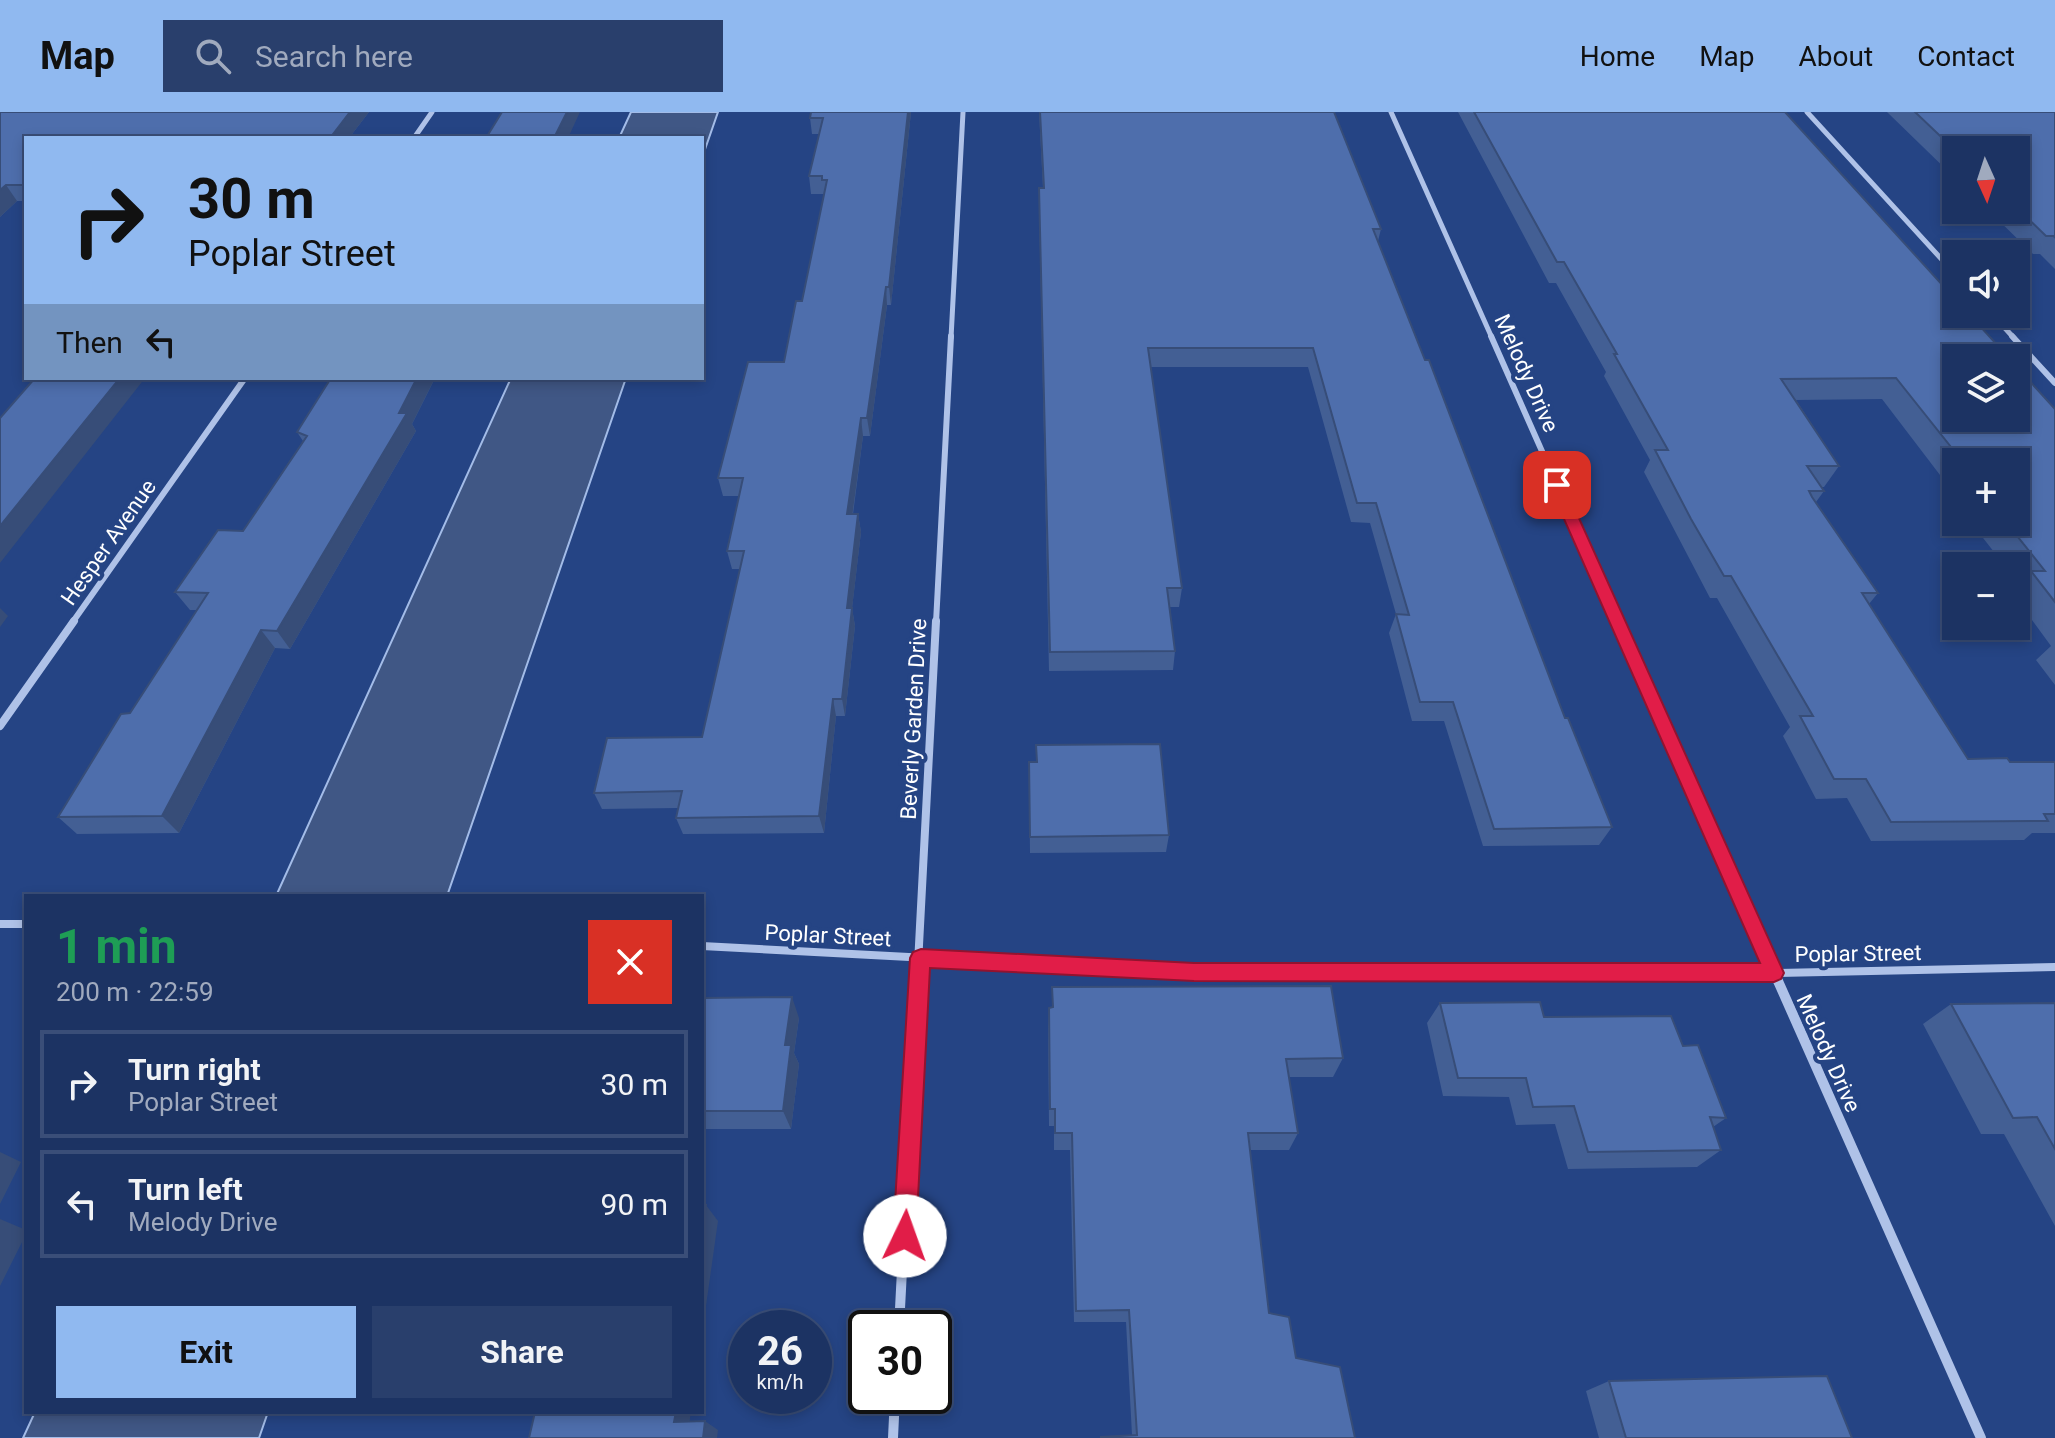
<!DOCTYPE html>
<meta charset="utf-8">
<style>
:root{--surface:#1c3363;--page:#293f6c;--text:#f1f3f6;--muted:#a0aabe;--line:#3a4e78;--accent:#90b9f0}
body{margin:0;font-family:Roboto,sans-serif;background:var(--page);color:var(--text);height:100vh;display:flex;flex-direction:column;font-size:30px;white-space:nowrap}
*{box-sizing:border-box;margin:0}
p{font-size:26px;color:var(--muted)}
.icon{flex:none;width:44px;height:44px;fill:none;stroke:currentColor;stroke-width:2;stroke-linecap:round;stroke-linejoin:round}
.map{position:relative;flex:1;overflow:hidden}
.side{position:absolute;left:24px;top:782px;width:680px;height:520px;display:flex;flex-direction:column;background:var(--surface);border-radius:0px;box-shadow:0 4px 12px #0003,0 0 0 2px var(--line)}
.side>*{flex:none}
.guide{position:absolute;left:24px;top:24px;width:680px;height:244px;border-radius:0px;box-shadow:0 4px 12px #0003,0 0 0 2px var(--line);background:#90b9f0;color:#111;overflow:hidden}
.needle{width:52px;rotate:177deg}
.buttons{position:absolute;left:1942px;top:24px;display:grid;gap:16px}
.buttons a{display:grid;place-items:center;width:88px;height:88px;border-radius:0px;background:var(--surface);box-shadow:0 4px 12px #0003,0 0 0 2px var(--line);font-size:40px}
.speed{position:absolute;left:728px;top:1198px;display:flex;gap:16px;font-size:40px;font-weight:700;text-align:center}
.speed>*{display:grid;place-content:center;width:104px;height:104px;border-radius:50%;background:var(--surface);box-shadow:0 4px 12px #0003,0 0 0 2px var(--line);line-height:1}
.speed small{font-size:20px;font-weight:400}
.speed .limit{border:4px solid #111;border-radius:12px;background:#fff;color:#111}
.pin{position:absolute;display:grid;place-items:center;width:68px;height:68px;color:#fff;margin:-34px;border-radius:16px;box-shadow:0 4px 12px #0006}
.me{position:absolute;width:88px;margin:-44px;rotate:3deg;stroke-linejoin:round;filter:drop-shadow(0 0 6px #0008)}
.turn{display:flex;align-items:center;gap:28px;height:168px;padding:0 32px;font-size:36px}
.turn .icon{width:104px;height:104px;stroke-width:2.5}
.turn b{display:block;font-size:56px;line-height:68px}
.then{display:flex;align-items:center;height:76px;padding:0 32px;background:#0003;gap:16px;font-size:30px}
.round{display:grid;place-items:center;flex:none;width:84px;height:84px;border-radius:0px;background:var(--page)}
.head{display:flex;align-items:center;justify-content:space-between;height:136px;padding:0 32px}
h1{font-size:48px;font-weight:700;line-height:60px;color:#1e9e55}
.button{display:flex;gap:16px;margin-top:auto;padding:16px 32px}
.button a{flex:1;height:92px;border-radius:0px;background:var(--accent);color:#111;font-size:32px;font-weight:700;line-height:92px;text-align:center}
.button a+a{background:var(--page);color:var(--text)}
ul{padding:0;list-style:none}
li{display:flex;align-items:center;gap:24px;height:108px;margin:0 16px 12px;padding:0 16px;border:4px solid var(--line);border-radius:0px}
li div{flex:1}
li b{display:block;font-size:30px}
li em{font-style:normal}
header{display:flex;align-items:center;gap:48px;box-sizing:border-box;height:112px;padding:0 40px;background:var(--accent);color:#111}
header strong{font-size:38px}
nav{display:flex;gap:44px;margin-inline-start:auto;font-size:28px}
.search{width:560px;height:72px;background:var(--page);display:flex;align-items:center;gap:20px;box-sizing:border-box;padding:0 28px;border-radius:0px;color:var(--muted);font-size:30px}
.map>svg:first-child{display:block}
.water{fill:#405785;stroke:#a3bce8;stroke-width:2}
.lines{fill:none;stroke-linecap:round;stroke-linejoin:round}
.minor-far3{stroke:#afc2e8;stroke-width:5}
.minor-far2{stroke:#afc2e8;stroke-width:6}
.minor-far1{stroke:#afc2e8;stroke-width:8}
.minor{stroke:#afc2e8;stroke-width:10}
.wall{fill:#435f94}
.shaded-wall{fill:#374d78}
.building{fill:#4e6eac;stroke:#374d78;stroke-width:2}
.route{fill:#e11d48;stroke:#92132f;stroke-width:2}
.labels{text-anchor:middle;stroke-width:8;stroke-linejoin:round;paint-order:stroke}
.street-label{font-size:22px;fill:#fff;stroke:#254484}
</style>
<header>
<strong>Map</strong>
<div class="search"><svg class="icon" aria-label="search" viewBox="0 0 24 24"><circle cx="10" cy="10" r="6"/><path d="M15 15l6 6"/></svg>Search here</div>
<nav><a>Home</a><a>Map</a><a>About</a><a>Contact</a></nav>
</header>
<div class="map">
<svg width="2055" height="1326" viewBox="0 0 2055 1326">
<rect width="100%" height="100%" fill="#254484"/>
<path class="water" d="M631,0H718L702,46V26H619Z
M511,266H626L447,784H276Z
M35,1300H268L259,1326H23Z"/>
<g class="lines">
<path class="minor-far3" d="M1391,0L1492,226
M1807,0L1956,163
M414,26L432,0
M1992,202L2014,226
M951,226L963,0"/>
<path class="minor-far2" d="M1491,224L1618,511
M2012,224L2055,271
M72,511L245,266
M936,511L951,224"/>
<path class="minor-far1" d="M1618,509L1779,871
M0,614L74,509
M0,812H26
M702,834L1194,860L1774,861L2055,855
M917,871L936,509"/>
<path class="minor" d="M1778,869L1981,1326
M899,1216L917,869
M893,1326L895,1284"/>
</g>
<path class="wall" d="M0,0H369L349,26H26V89H17L0,105Z
M811,0H911L891,193H887L870,324H863L853,402H858L861,420L852,496L855,514L845,604H836L824,721L683,722L676,706L678,696L602,697L594,681L702,625L740,457H732L727,439L739,384H723L718,366L784,250L802,189L824,82H811L809,64L819,22H812L810,6Z
M1039,0H1334L1381,117L1378,129L1565,606L1612,715L1599,733L1483,734L1444,609H1412L1389,521L1396,502L1370,411L1351,410L1308,255H1150L1182,476L1179,495H1170L1175,539L1173,558L1049,559L1039,94L1043,76Z
M1458,0H1785L2055,297V573L2036,548L2051,534L2016,486V475L2019,472L2016,469V454H2005L1976,417L1979,414L1976,410H2016V350H1956V384L1882,287L1796,288L1839,354L1824,375H1821L1824,379L1816,390L1878,481L1869,492L1968,647L2010,650H2055V721H2032L2024,728L1871,729L1847,686L1816,687L1783,624L1790,615L1717,486H1710L1644,360L1650,348L1604,264L1606,260L1556,171H1549Z
M1887,0H2055V157L2040,142H2033L1988,98H2016V38H1956V67Z
M331,266H435L412,312L416,319L290,537L275,536L179,721L77,722L58,705L130,601L197,498H190L175,480L243,419L303,329L297,320Z
M1029,650H1036L1169,723L1166,740L1030,741Z
M1052,875L1343,946L1333,965H1289L1298,1021L1289,1038H1250L1269,1201L1296,1246L1355,1326L1132,1323L1126,1210H1074L1070,1038H1054V1014H1049L1048,915L1049,896L1052,895Z
M702,886L799,906L794,941L799,952L791,1017H702Z
M1440,891L1544,905L1683,934L1726,1006L1713,1015L1721,1038L1697,1055L1568,1057L1555,1012L1516,1013L1509,985L1443,984L1427,911Z
M2055,891V1114L2004,1022H1981L1923,912L1951,892Z
M1609,1269L1852,1326H1599L1586,1279Z"/>
<path class="shaded-wall" d="M350,0H369L349,26H330Z
M567,0H580L568,26H554Z
M908,0H911L891,193L889,175Z
M6,73L17,89L0,105V78Z
M886,175L887,193L870,324L867,306Z
M120,266H145L0,451V414Z
M417,266H435L412,312L416,319L290,537L277,519Z
M861,306L863,324L850,420L847,402Z
M858,402L861,420L850,514L847,496Z
M0,496L8,504L0,515Z
M852,496L855,514L845,604L842,587Z
M261,518L275,536L179,721L162,704Z
M833,587L836,604L824,721L819,704Z
M792,885L799,906L794,941L799,952L791,1017L783,999L785,933Z
M0,1040L21,1050L0,1092Z
M706,1093L718,1109L702,1222V1123Z
M0,1107L26,1118V1122L0,1174Z
M676,1300H691L688,1318L674,1310Z
M705,1309L718,1318L717,1326H703Z"/>
<path class="building" d="M0,0H350L330,26H26V73H6L0,78Z
M502,0H567L554,26H486Z
M811,0H908L889,175H886L867,306H861L847,402H858L847,496H852L842,587H833L819,704L676,706L682,679L594,681L607,626L702,625L744,439H727L743,366H718L748,250H784L796,189H802L827,68H822V64H809L823,6H810Z
M1040,0H1334L1381,117H1373L1425,248H1429L1565,606H1568L1612,715L1494,717L1453,590H1420L1396,502L1409,503L1376,391H1357L1313,236H1148L1182,476H1167L1175,539L1050,540L1039,76H1044Z
M1474,0H1785L1956,188V202H1969L2009,246H1956V306H2016V254L2055,297V490L2031,459H2045L2006,410H2016V350H1963L1896,266L1781,267L1839,354H1807L1824,379H1809L1812,385L1878,481H1862L1968,647L2007,646L2010,650H2055V702H2044L2048,709L1891,710L1866,667H1834L1800,604H1813L1731,464H1724L1691,407L1655,338H1668L1614,242H1617L1564,150H1557Z
M1915,0H2055V126L2054,124H2046L2016,95V38L1956,39Z
M35,266H120L0,414V306Z
M331,266H417L399,301H407L277,519L261,518L162,704L58,705L121,602L130,601L208,481L175,480L218,418L243,419L307,324L297,320Z
M1160,632L1169,723L1030,725L1029,650H1037L1036,633Z
M1331,874L1343,946L1286,947L1298,1021H1248L1269,1201L1289,1205L1296,1246L1340,1255L1355,1326H1101V1325L1137,1323L1129,1198L1076,1199L1072,1021H1055V997H1050L1049,896L1053,895L1052,875Z
M792,885L785,933H791L783,999H702V886Z
M1540,890L1544,905L1671,904L1683,934L1698,933L1726,1006L1710,1005L1721,1038L1588,1040L1574,994L1533,995L1526,966H1458L1440,891Z
M2055,891V1037L2037,1005L2013,1006L1951,892Z
M702,1093H706L702,1123Z
M1827,1264L1852,1326H1626L1609,1269Z
M535,1300H676L674,1310L705,1309L703,1326H529Z"/>
<path class="route" d="M1557,368L1564,373L1784,861L1781,867L1774,870L1194,869L930,856L916,1124L913,1132L905,1135L896,1132L893,1124L910,846L913,840L921,837L1194,851H1760L1549,373Z"/>
<g class="labels">
<g class="street-label">
<text transform="translate(1527 261) rotate(66)" y="8">Melody Drive</text>
<text transform="translate(108 430) rotate(-55)" y="8">Hesper Avenue</text>
<text transform="translate(913 607) rotate(-87)" y="8">Beverly Garden Drive</text>
<text transform="translate(828 823) rotate(3)" y="8">Poplar Street</text>
<text transform="translate(1858 841) rotate(-1)" y="8">Poplar Street</text>
<text transform="translate(1829 941) rotate(66)" y="8">Melody Drive</text>
</g>
</g>
</svg>
<div class="buttons">
<a><svg class="needle" viewBox="-14 -14 28 28"><path d="M0-13l5 13h-10z" fill="#e53935"/><path d="M0 13l5-13h-10z" fill="#a0aabe"/></svg></a>
<a><svg class="icon" aria-label="sound" viewBox="0 0 24 24"><path d="M4 9h4l5-4v14l-5-4H4zM17 9q2 3 0 6"/></svg></a>
<a><svg class="icon" aria-label="layers" viewBox="0 0 24 24"><path d="M12 4l9 5-9 5-9-5zM3 14l9 5 9-5"/></svg></a>
<a>+</a>
<a>−</a>
</div>
<div class="speed"><div>26<small>km/h</small></div><div class="limit">30</div></div>
<div class="pin" style="left:1557px;top:373px;background:#d93025"><svg class="icon" aria-label="arrive" viewBox="0 0 24 24"><path d="M6 21V4h12l-3 4 3 4H6"/></svg></div>
<svg class="me" style="left:905px;top:1124px" viewBox="-20 -20 40 40"><circle r="19" fill="#fff"/><path d="M0-13L10 11 0 6-10 11z" fill="#e11d48"/></svg>
<div class="guide">
<div class="turn"><svg class="icon" aria-label="right" viewBox="0 0 24 24"><path d="M7 20v-9h11M14 6l5 5-5 5"/></svg><div><b>30 m</b>Poplar Street</div></div>
<div class="then">Then<svg class="icon" aria-label="left" viewBox="0 0 24 24"><path d="M17 20v-9H6M10 6l-5 5 5 5"/></svg></div>
</div>
<section class="side">
<div class="head"><div><h1>1 min</h1><p>200 m · 22:59</p></div><a class="round" style="background:#d93025;color:#fff"><svg class="icon" aria-label="close" viewBox="0 0 24 24"><path d="M6 6l12 12M18 6L6 18"/></svg></a></div>
<ul>
<li><svg class="icon" aria-label="right" viewBox="0 0 24 24"><path d="M7 20v-9h11M14 6l5 5-5 5"/></svg><div><b>Turn right</b><p>Poplar Street</p></div><em>30 m</em></li>
<li><svg class="icon" aria-label="left" viewBox="0 0 24 24"><path d="M17 20v-9H6M10 6l-5 5 5 5"/></svg><div><b>Turn left</b><p>Melody Drive</p></div><em>90 m</em></li>
</ul>
<div class="button"><a>Exit</a><a>Share</a></div>
</section>
</div>
